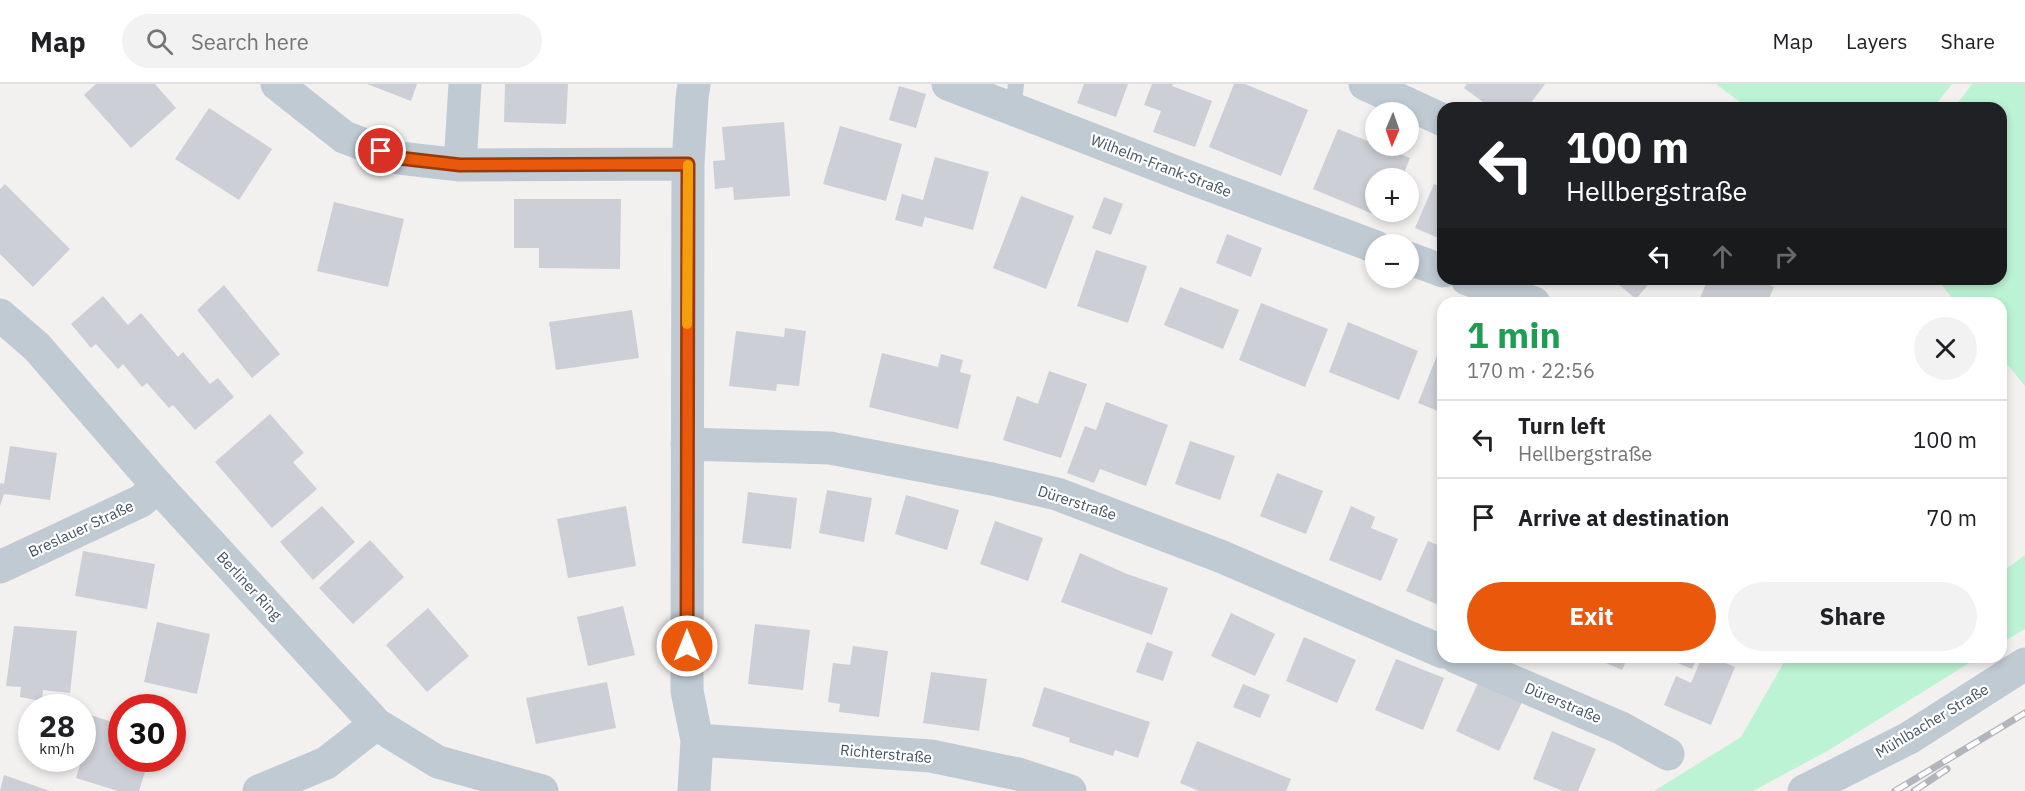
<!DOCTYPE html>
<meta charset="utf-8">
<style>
:root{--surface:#fff;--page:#f2f2f2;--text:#202124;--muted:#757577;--line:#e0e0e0;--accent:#ea580c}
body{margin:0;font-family:"IBM Plex Sans",sans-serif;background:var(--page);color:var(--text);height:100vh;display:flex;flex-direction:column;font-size:22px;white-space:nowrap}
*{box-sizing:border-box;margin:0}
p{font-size:20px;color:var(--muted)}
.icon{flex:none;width:33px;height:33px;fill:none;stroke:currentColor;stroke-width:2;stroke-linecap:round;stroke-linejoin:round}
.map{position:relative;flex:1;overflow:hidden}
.drawer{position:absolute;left:1437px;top:213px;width:570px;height:366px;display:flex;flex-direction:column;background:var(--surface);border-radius:18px;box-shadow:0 3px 9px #0003}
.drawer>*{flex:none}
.top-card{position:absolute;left:1437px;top:18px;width:570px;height:183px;border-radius:18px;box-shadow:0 3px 9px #0003;background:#202124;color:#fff;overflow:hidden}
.needle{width:39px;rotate:182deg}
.tools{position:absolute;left:1365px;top:18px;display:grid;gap:12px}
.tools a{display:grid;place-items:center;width:54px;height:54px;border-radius:50%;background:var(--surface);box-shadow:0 3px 9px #0003;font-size:30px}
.speed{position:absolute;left:18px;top:610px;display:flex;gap:12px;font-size:30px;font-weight:700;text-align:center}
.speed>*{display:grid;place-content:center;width:78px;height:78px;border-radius:50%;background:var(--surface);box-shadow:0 3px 9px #0003;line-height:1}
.speed small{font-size:15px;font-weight:400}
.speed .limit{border:9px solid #d22;background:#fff;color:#111}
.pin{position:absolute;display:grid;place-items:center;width:51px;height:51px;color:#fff;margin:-26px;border:3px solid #fff;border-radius:50%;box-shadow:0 2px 6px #0007}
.me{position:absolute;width:66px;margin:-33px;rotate:0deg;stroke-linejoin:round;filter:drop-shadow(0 0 4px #0008)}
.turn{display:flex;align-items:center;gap:21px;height:126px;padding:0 30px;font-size:27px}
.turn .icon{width:78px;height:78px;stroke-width:2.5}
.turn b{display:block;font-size:42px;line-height:51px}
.lanes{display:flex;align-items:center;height:57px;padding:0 30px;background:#0003;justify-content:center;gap:30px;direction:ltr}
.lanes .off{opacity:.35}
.round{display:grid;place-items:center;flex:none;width:63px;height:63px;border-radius:32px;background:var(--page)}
.headline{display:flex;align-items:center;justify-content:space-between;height:102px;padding:0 30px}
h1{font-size:36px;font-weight:700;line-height:45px;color:#1e9e55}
.button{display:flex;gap:12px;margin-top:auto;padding:12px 30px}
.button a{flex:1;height:69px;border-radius:36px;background:var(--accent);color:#fff;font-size:24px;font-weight:700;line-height:69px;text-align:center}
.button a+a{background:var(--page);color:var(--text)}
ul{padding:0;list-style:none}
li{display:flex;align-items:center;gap:18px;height:78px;padding:0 30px;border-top:2px solid var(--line)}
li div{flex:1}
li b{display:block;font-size:22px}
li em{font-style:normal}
header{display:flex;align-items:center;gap:36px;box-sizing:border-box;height:84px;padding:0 30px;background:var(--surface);border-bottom:2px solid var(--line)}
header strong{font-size:28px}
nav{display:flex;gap:33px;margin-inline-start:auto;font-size:21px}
.search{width:420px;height:54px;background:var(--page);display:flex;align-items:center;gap:15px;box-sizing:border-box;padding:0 21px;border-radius:33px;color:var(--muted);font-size:22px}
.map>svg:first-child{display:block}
.green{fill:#bcf3d4}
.building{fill:#cccfd6}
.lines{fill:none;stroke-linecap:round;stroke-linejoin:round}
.service{stroke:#c0cad3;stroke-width:16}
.minor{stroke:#c0cad3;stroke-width:33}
.tertiary{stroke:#c0cad3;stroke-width:33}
.rail-casing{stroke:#b2b5bb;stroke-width:7}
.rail{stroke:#fff;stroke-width:4.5;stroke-dasharray:14;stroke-linecap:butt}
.route-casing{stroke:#983908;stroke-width:15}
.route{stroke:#ea580c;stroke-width:10}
.slow{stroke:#f59e0b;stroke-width:10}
.labels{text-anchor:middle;stroke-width:4.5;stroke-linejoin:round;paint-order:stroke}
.street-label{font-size:15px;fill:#465360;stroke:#fff}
</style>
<header>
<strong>Map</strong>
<div class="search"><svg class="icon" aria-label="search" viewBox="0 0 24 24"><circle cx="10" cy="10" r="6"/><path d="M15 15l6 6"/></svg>Search here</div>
<nav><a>Map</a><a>Layers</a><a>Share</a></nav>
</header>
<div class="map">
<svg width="2025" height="707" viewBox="0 0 2025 707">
<rect width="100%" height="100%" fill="#f3f0f0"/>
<path class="green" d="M1716,0H1952L1933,24H1748Z
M1972,0H2025V302L2001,273V219H1956L1937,195H2001V24H1954Z
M2025,471V545L2001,559V489Z
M1787,573H1979L1829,666L1753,707H1654L1741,653Z"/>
<path class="building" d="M96,0H155L176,24L131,64L84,11Z
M367,0H417L411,17Z
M505,0H568L566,40L504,38Z
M1084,0H1128L1116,33L1077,19Z
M1152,0H1173L1172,2L1212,17L1195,63L1153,48L1161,27L1144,21Z
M1234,0H1245L1308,26L1281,92L1209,63Z
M1467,0H1545L1527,24H1491L1464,4Z
M899,2L926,10L916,44L889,36Z
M209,24L272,65L239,116L175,75Z
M784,38L790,112L734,116L733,103L715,105L713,77L725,76L722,43Z
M840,42L902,60L886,117L823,100Z
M1338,45L1410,74L1402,94H1376V128H1388L1385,135L1313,105Z
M935,73L989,88L973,146L925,133L922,143L895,136L902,110L923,116Z
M5,100L70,165L33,203L0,170V105Z
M1434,100L1443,104V156L1415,144Z
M1021,112L1074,132L1046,205L993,184Z
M1104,113L1123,120L1111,151L1092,144Z
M514,115H621L620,185L539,184V164H514Z
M334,118L404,135L388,203L317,187Z
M1227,150L1262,164L1251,193L1216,179Z
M1096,166L1147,182L1128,239L1077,222Z
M1612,195H1653L1636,215Z
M1708,195H1756L1774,203L1767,219H1698Z
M224,201L280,270L252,294L197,226Z
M1180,203L1239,226L1223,265L1164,241Z
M103,212L128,241L141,229L178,273L183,268L210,300L218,294L234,313L195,346L173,321L169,324L147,299L142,303L123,280L118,285L96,260L91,264L71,240Z
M1261,219L1328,245L1305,303L1239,276Z
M632,226L639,274L556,286L549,238Z
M1348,238L1418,267L1399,316L1329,288Z
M785,244L806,247L799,302L777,300L776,307L729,302L736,247L784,253Z
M1440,264L1443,266V329L1418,319Z
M882,269L938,283L941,270L963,276L960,288L971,291L958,345L869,323Z
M1049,287L1087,300L1061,374L1003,356L1017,312L1038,320Z
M1106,318L1168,341L1146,402L1100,385L1094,399L1067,389L1085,342L1096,346Z
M270,330L304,369L293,378L317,405L272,444L215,378Z
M1190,357L1235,372L1220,416L1175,400Z
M10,362L57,369L50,416L4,410L0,422V399L4,400Z
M1277,389L1323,407L1306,450L1260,432Z
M827,406L872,414L864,458L819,449Z
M748,408L797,414L791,465L742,459Z
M906,411L959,426L947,466L895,450Z
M322,422L355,458L313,496L280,458Z
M626,422L636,482L568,494L557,435Z
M1351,422L1375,433L1371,444L1398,455L1381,497L1329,476Z
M995,437L1043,454L1028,497L980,480Z
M1443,449V523L1406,507L1428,457L1438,461Z
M370,456L404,493L353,540L319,504Z
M83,467L155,480L147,525L75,512Z
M1080,469L1127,490L1168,504L1152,551L1061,518Z
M623,522L635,571L588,582L577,533Z
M428,524L469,572L427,608L386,561Z
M1231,529L1275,550L1255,592L1211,572Z
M157,538L210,550L197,610L144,598Z
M755,540L810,546L803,606L748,600Z
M14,542L77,547L70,609L43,606L42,617L20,613L21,603L6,602Z
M1304,553L1356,576L1337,619L1286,597Z
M1147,558L1173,568L1163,597L1136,588Z
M853,562L888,567L879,633L839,628L840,620L828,618L833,579L850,581Z
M1592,573H1628L1622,586Z
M1663,573H1697L1692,585Z
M1702,573H1711L1735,583L1711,641L1664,621L1676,592L1691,599Z
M1396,575L1444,594L1423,646L1375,626Z
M931,588L987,595L979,647L923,639Z
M607,598L616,644L536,660L526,614Z
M1478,599L1522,618L1499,667L1456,647Z
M1243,600L1270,611L1260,634L1233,623Z
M1044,603L1150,638L1138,674L1115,666L1113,672L1069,658L1070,654L1032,642Z
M84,629L122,641V675H149L139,707H118L76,694L82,675V634Z
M1552,647L1596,665L1578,707H1563L1533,695Z
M1197,657L1291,695L1286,707H1199L1180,699Z
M4,691L50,707H0Z"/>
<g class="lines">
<path class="service" d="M1013,25L1016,0"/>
<path class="minor" d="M277,0L344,53L399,74L460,81L688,80
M694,0L692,14L688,80L687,607L697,656L694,707
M948,0L1191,94L1376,163
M1365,0L1443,36
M460,81L465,0
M1408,174L1443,187
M1467,195L1534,219
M0,231L37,263L162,407L376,640L438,678L542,707
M687,360L830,364L992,395L1057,410L1220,472L1443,568
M0,483L141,417L158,402
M1456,573L1621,644L1668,670
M697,656L931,672L1018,690L1070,707
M259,707L326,679L376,640"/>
<path class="tertiary" d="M1804,707L1909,654L2025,580"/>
<g class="rail-casing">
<path id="rail" d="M1895,707L2025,629
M1914,707L1947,685"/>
</g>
<use href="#rail" class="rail"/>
</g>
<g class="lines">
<g class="route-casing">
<path id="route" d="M381,67L399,74L460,81L688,80L687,562"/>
</g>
<use href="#route" class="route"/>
<path class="slow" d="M687,240L688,81"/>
</g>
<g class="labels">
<g class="street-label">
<text transform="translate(1161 82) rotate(21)" y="5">Wilhelm-Frank-Straße</text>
<text transform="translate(1077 419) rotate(18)" y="5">Dürerstraße</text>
<text transform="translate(81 445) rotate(-25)" y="5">Breslauer Straße</text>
<text transform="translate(249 502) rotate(47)" y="5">Berliner Ring</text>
<text transform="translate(1563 619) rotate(23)" y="5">Dürerstraße</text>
<text transform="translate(1932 637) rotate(-31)" y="5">Mühlbacher Straße</text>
<text transform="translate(886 670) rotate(5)" y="5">Richterstraße</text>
</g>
</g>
</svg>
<div class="tools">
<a><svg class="needle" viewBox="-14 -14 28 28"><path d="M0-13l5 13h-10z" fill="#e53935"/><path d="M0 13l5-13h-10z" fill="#757577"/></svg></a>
<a>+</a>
<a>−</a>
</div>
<div class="speed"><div>28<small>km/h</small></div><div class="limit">30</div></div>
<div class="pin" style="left:381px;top:67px;background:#d93025"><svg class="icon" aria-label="arrive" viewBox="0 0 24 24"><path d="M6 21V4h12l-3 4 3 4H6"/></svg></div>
<svg class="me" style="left:687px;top:562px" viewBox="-20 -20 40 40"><circle r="17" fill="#ea580c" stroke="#fff" stroke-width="3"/><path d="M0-11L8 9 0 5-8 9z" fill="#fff"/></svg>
<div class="top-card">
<div class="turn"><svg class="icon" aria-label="left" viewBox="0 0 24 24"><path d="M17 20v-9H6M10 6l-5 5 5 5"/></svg><div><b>100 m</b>Hellbergstraße</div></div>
<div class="lanes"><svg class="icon" aria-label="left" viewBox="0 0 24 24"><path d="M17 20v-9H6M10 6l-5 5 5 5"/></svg><svg class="icon off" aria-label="ahead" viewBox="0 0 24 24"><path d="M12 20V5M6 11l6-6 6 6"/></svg><svg class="icon off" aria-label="right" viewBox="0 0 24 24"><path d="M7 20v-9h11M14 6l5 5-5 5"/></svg></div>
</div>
<section class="drawer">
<div class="headline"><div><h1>1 min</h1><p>170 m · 22:56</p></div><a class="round"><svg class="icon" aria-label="close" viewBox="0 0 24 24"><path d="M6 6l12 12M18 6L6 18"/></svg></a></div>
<ul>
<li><svg class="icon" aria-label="left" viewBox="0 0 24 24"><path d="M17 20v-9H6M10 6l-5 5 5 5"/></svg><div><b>Turn left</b><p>Hellbergstraße</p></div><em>100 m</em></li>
<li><svg class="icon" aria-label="arrive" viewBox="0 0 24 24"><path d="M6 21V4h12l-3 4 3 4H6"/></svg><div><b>Arrive at destination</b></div><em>70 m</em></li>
</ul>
<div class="button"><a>Exit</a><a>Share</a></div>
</section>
</div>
